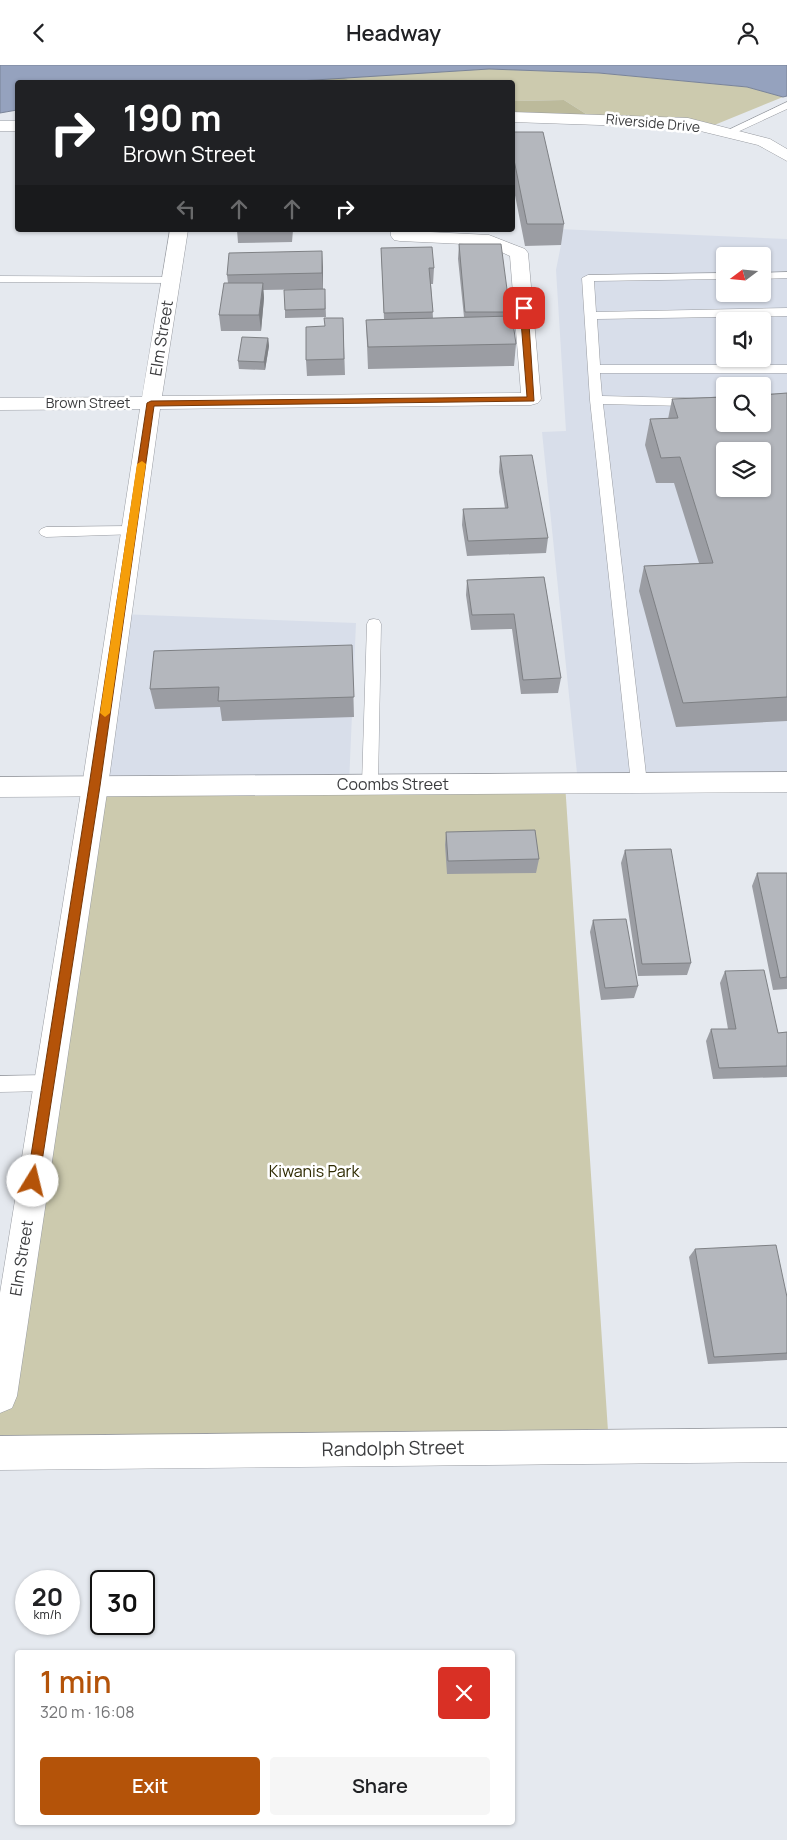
<!DOCTYPE html>
<meta charset="utf-8">
<style>
:root{--surface:#fff;--page:#f6f6f6;--text:#202124;--muted:#757577;--accent:#b45309}
body{margin:0;font-family:Manrope,sans-serif;background:var(--page);color:var(--text);height:100vh;display:flex;flex-direction:column;font-size:19px;white-space:nowrap}
*{box-sizing:border-box;margin:0}
p{font-size:16px;color:var(--muted)}
.icon{flex:none;width:28px;height:28px;fill:none;stroke:currentColor;stroke-width:2;stroke-linecap:round;stroke-linejoin:round}
.map{position:relative;flex:1;overflow:hidden}
.panel{position:absolute;left:15px;top:1585px;width:500px;height:175px;display:flex;flex-direction:column;background:var(--surface);border-radius:5px;box-shadow:0 1px 4px #0004}
.panel>*{flex:none}
.guide{position:absolute;left:15px;top:15px;width:500px;height:152px;border-radius:5px;box-shadow:0 1px 4px #0004;background:#202124;color:#fff;overflow:hidden}
.needle{width:32px;rotate:254deg}
.controls{position:absolute;left:716px;top:182px;display:grid;gap:10px}
.controls a{display:grid;place-items:center;width:55px;height:55px;border-radius:5px;background:var(--surface);box-shadow:0 1px 4px #0004;font-size:25px}
.speed{position:absolute;left:15px;top:1505px;display:flex;gap:10px;font-size:25px;font-weight:700;text-align:center}
.speed>*{display:grid;place-content:center;width:65px;height:65px;border-radius:50%;background:var(--surface);box-shadow:0 1px 4px #0004;line-height:1}
.speed small{font-size:12px;font-weight:400}
.speed .limit{border:2px solid #111;border-radius:8px;background:#fff;color:#111}
.pin{position:absolute;display:grid;place-items:center;width:42px;height:42px;color:#fff;margin:-21px;border-radius:10px;box-shadow:0 2px 8px #0006}
.me{position:absolute;width:55px;margin:-28px;rotate:9deg;stroke-linejoin:round;filter:drop-shadow(0 0 4px #0008)}
.turn{display:flex;align-items:center;gap:18px;height:105px;padding:0 25px;font-size:22px}
.turn .icon{width:65px;height:65px;stroke-width:2.5}
.turn b{display:block;font-size:35px;line-height:42px}
.lanes{display:flex;align-items:center;height:48px;padding:0 25px;background:#0003;justify-content:center;gap:25px;direction:ltr}
.lanes .off{opacity:.35}
.round{display:grid;place-items:center;flex:none;width:52px;height:52px;border-radius:5px;background:var(--page)}
.overview{display:flex;align-items:center;justify-content:space-between;height:85px;padding:0 25px}
h1{font-size:30px;font-weight:600;line-height:38px;color:var(--accent)}
.primary-button{display:flex;gap:10px;margin-top:auto;padding:10px 25px}
.primary-button a{flex:1;height:58px;border-radius:5px;background:var(--accent);color:#fff;font-size:20px;font-weight:600;line-height:58px;text-align:center}
.primary-button a+a{background:var(--page);color:var(--text)}
header{display:flex;justify-content:space-between;align-items:center;height:65px;padding:0 25px;background:var(--surface);font-size:22px;font-weight:600}
.map>svg:first-child{display:block}
.built{fill:#d8deea;fill-rule:evenodd}
.green{fill:#cccaae}
.forest{fill:#bcba9b}
.water{fill:#95a2be;stroke:#7a8498}
.lines{fill:none;stroke-linecap:round;stroke-linejoin:round}
.lane-casing{stroke:#999ca2;stroke-width:1}
.street-casing{stroke:#999ca2;stroke-width:1}
.secondary-casing{stroke:#999ca2;stroke-width:1}
.lane{fill:#fff;fill-rule:evenodd}
.street{fill:#fff;fill-rule:evenodd}
.secondary{fill:#fff;fill-rule:evenodd}
.wall{fill:#9b9da3}
.shaded-wall{fill:#7e8084}
.building{fill:#b4b7bd;stroke:#7e8084;fill-rule:evenodd}
.route{fill:#b45309;stroke:#753606}
.slow{fill:#f59e0b}
.labels{text-anchor:middle;stroke-width:5;stroke-linejoin:round;paint-order:stroke}
.far-street-label{font-size:14px;fill:#3c3d3f;stroke:#fff}
.street-label{font-size:16px;fill:#3c3d3f;stroke:#fff}
.park-label{font-size:16px;fill:#2e2a01;stroke:#fff}
.near-street-label{font-size:19px;fill:#3c3d3f;stroke:#fff}
</style>
<header><svg class="icon" aria-label="back" viewBox="0 0 24 24"><path d="M15 5l-7 7 7 7"/></svg>Headway<svg class="icon" aria-label="person" viewBox="0 0 24 24"><circle cx="12" cy="8" r="4"/><path d="M4 21q1-7 8-7t8 7"/></svg></header>
<div class="map">
<svg width="787" height="1775" viewBox="0 0 787 1775">
<rect width="100%" height="100%" fill="#e5e9ef"/>
<path class="built" d="M558,164L787,174V717L578,718L542,367L566,366L556,205L561,180ZM725,191H762V229H725ZM725,256H762V294H725ZM725,321H762V359H725ZM725,386H762V424H725Z
M119,549L356,558L349,719L95,721Z"/>
<path class="green" d="M489,4L599,8L747,22L783,32L707,63L594,54L564,35L513,36L512,18H354L342,12Z
M565,718L609,1381L0,1388V1331L95,721Z"/>
<path class="forest" d="M342,12L353,17L267,18Z
M564,35L594,54L513,52L512,36Z"/>
<path class="water" d="M0,0H787V31L783,32L747,22L599,8L489,4L267,18H18L17,45L0,48Z"/>
<g class="lines">
<g class="lane-casing">
<path id="lane" d="M787,37V44L731,70L727,71L722,68Z
M787,207V213L762,214V208Z
M725,208V214L594,216L596,247L787,243V251L597,254L600,300H787V308H600L602,331L725,334V342L603,339L647,718L645,722L639,724L633,722L631,718L590,335L582,213L588,210Z
M0,211L171,212L177,215L171,218L0,217Z
M132,461L137,463L139,466L137,469L46,472L41,470L39,467L41,464L46,462Z
M374,554L379,555L381,559L378,719L376,723L370,725L364,723L362,719L367,559L369,555Z
M48,1010L55,1012L57,1018L55,1024L48,1026L0,1027V1011Z"/>
</g>
<g class="street-casing">
<path id="street" d="M512,47L688,53L770,74L787,84V96L758,80L688,63L512,57Z
M0,56H18V66H0Z
M170,165H188L162,331L521,328L510,191L486,180L400,176L394,175L391,171V165L489,170L525,184L528,188L541,334L538,338L531,340L160,344L108,721L17,1331L12,1343L0,1348V1228L82,721L140,344L0,345V333L142,332Z
M787,1363V1397L0,1405V1371Z"/>
</g>
<g class="secondary-casing">
<path id="secondary" d="M787,707V727L0,732V712Z"/>
</g>
<use href="#lane" class="lane"/>
<use href="#street" class="street"/>
<use href="#secondary" class="secondary"/>
</g>
<path class="wall" d="M512,67L564,159L561,180L525,181L512,115Z
M237,165H293L292,177L238,178Z
M459,179L510,247L509,252L516,279L514,301L368,304L366,255L384,254L381,183L434,203L433,219H431L433,253L464,252L458,194Z
M323,202V224L263,225L264,233L261,266H221L219,250L228,218L227,210Z
M325,224L326,252L285,253V245Z
M343,253L345,310L307,311L306,295Z
M268,273L269,281L265,305L239,304L238,296Z
M787,328V656L676,662L639,526L644,501L699,498L674,418H656L645,380L650,354H668L672,334Z
M500,391L548,473L546,488L467,491L462,460L463,444L505,443L499,407Z
M544,512L561,613L558,628L521,629L512,564L471,565L466,530L467,515Z
M352,580L354,652L222,656L220,642L155,644L150,624Z
M446,767L539,794L536,808L447,809L445,780Z
M625,785L691,898L687,910L638,911L621,798Z
M757,808H787V924L773,925L752,821Z
M593,855L638,921L634,933L601,935L590,867Z
M725,906L778,968L787,967V1012L713,1014L706,976L711,964H728L720,918Z
M695,1184L787,1232V1295L708,1299L689,1192Z"/>
<path class="shaded-wall" d="M322,186L323,202V224L322,208Z
M263,218L264,233L261,266L259,250Z
M268,273L269,281L265,305L264,297Z"/>
<path class="building" d="M512,67H543L564,159H527L512,85Z
M459,179H501L510,247H465Z
M432,182L434,203H429L433,247L384,248L381,183Z
M322,186V208L227,210L229,188Z
M224,218H263L259,250H219Z
M325,224V244L285,245L284,225Z
M512,251L516,279L368,282L366,255Z
M324,253H343L344,294L306,295V262L325,261Z
M242,272L268,273L264,297L238,296Z
M787,328V632L683,638L644,501L713,498L680,392L661,393L650,354L678,353L672,334L725,332V359H762V330ZM725,386H762V424H725Z
M532,390L548,473L468,476L463,444L508,443L500,391Z
M544,512L561,613L523,615L514,549L472,550L467,515Z
M352,580L354,632L218,636L219,622L150,624L154,586Z
M535,765L539,794L448,796L446,767Z
M671,784L691,898L642,899L625,785Z
M757,808H787V912L780,913Z
M626,854L638,921L605,923L593,855Z
M764,905L778,968L787,967V1001L719,1003L711,964H736L725,906Z
M776,1180L787,1232V1288L714,1292L695,1184Z"/>
<path class="route" d="M524,240L528,243L534,336L154,341L100,721L39,1116L37,1120L33,1122L29,1120L27,1116L89,721L147,338L151,336L527,332L520,243Z"/>
<path class="slow" d="M142,396L146,399L110,648L105,652L100,648L137,399Z"/>
<g class="labels">
<g class="far-street-label">
<text transform="translate(653 58) rotate(5)" y="5">Riverside Drive</text>
<text x="88" y="343">Brown Street</text>
</g>
<g class="street-label">
<text transform="translate(161 273) rotate(-81)" y="6">Elm Street</text>
<text x="393" y="725">Coombs Street</text>
<text transform="translate(21 1193) rotate(-81)" y="6">Elm Street</text>
</g>
<g class="park-label">
<text x="314" y="1112">Kiwanis Park</text>
</g>
<g class="near-street-label">
<text transform="translate(393 1383) rotate(-1)" y="7">Randolph Street</text>
</g>
</g>
</svg>
<div class="controls">
<a><svg class="needle" viewBox="-14 -14 28 28"><path d="M0-13l5 13h-10z" fill="#e53935"/><path d="M0 13l5-13h-10z" fill="#757577"/></svg></a>
<a><svg class="icon" aria-label="sound" viewBox="0 0 24 24"><path d="M4 9h4l5-4v14l-5-4H4zM17 9q2 3 0 6"/></svg></a>
<a><svg class="icon" aria-label="search" viewBox="0 0 24 24"><circle cx="10" cy="10" r="6"/><path d="M15 15l6 6"/></svg></a>
<a><svg class="icon" aria-label="layers" viewBox="0 0 24 24"><path d="M12 4l9 5-9 5-9-5zM3 14l9 5 9-5"/></svg></a>
</div>
<div class="speed"><div>20<small>km/h</small></div><div class="limit">30</div></div>
<div class="pin" style="left:524px;top:243px;background:#d93025"><svg class="icon" aria-label="arrive" viewBox="0 0 24 24"><path d="M6 21V4h12l-3 4 3 4H6"/></svg></div>
<svg class="me" style="left:33px;top:1116px" viewBox="-20 -20 40 40"><circle r="19" fill="#fff"/><path d="M0-13L10 11 0 6-10 11z" fill="#b45309"/></svg>
<div class="guide">
<div class="turn"><svg class="icon" aria-label="right" viewBox="0 0 24 24"><path d="M7 20v-9h11M14 6l5 5-5 5"/></svg><div><b>190 m</b>Brown Street</div></div>
<div class="lanes"><svg class="icon off" aria-label="left" viewBox="0 0 24 24"><path d="M17 20v-9H6M10 6l-5 5 5 5"/></svg><svg class="icon off" aria-label="ahead" viewBox="0 0 24 24"><path d="M12 20V5M6 11l6-6 6 6"/></svg><svg class="icon off" aria-label="ahead" viewBox="0 0 24 24"><path d="M12 20V5M6 11l6-6 6 6"/></svg><svg class="icon" aria-label="right" viewBox="0 0 24 24"><path d="M7 20v-9h11M14 6l5 5-5 5"/></svg></div>
</div>
<section class="panel">
<div class="overview"><div><h1>1 min</h1><p>320 m · 16:08</p></div><a class="round" style="background:#d93025;color:#fff"><svg class="icon" aria-label="close" viewBox="0 0 24 24"><path d="M6 6l12 12M18 6L6 18"/></svg></a></div>
<div class="primary-button"><a>Exit</a><a>Share</a></div>
</section>
</div>
